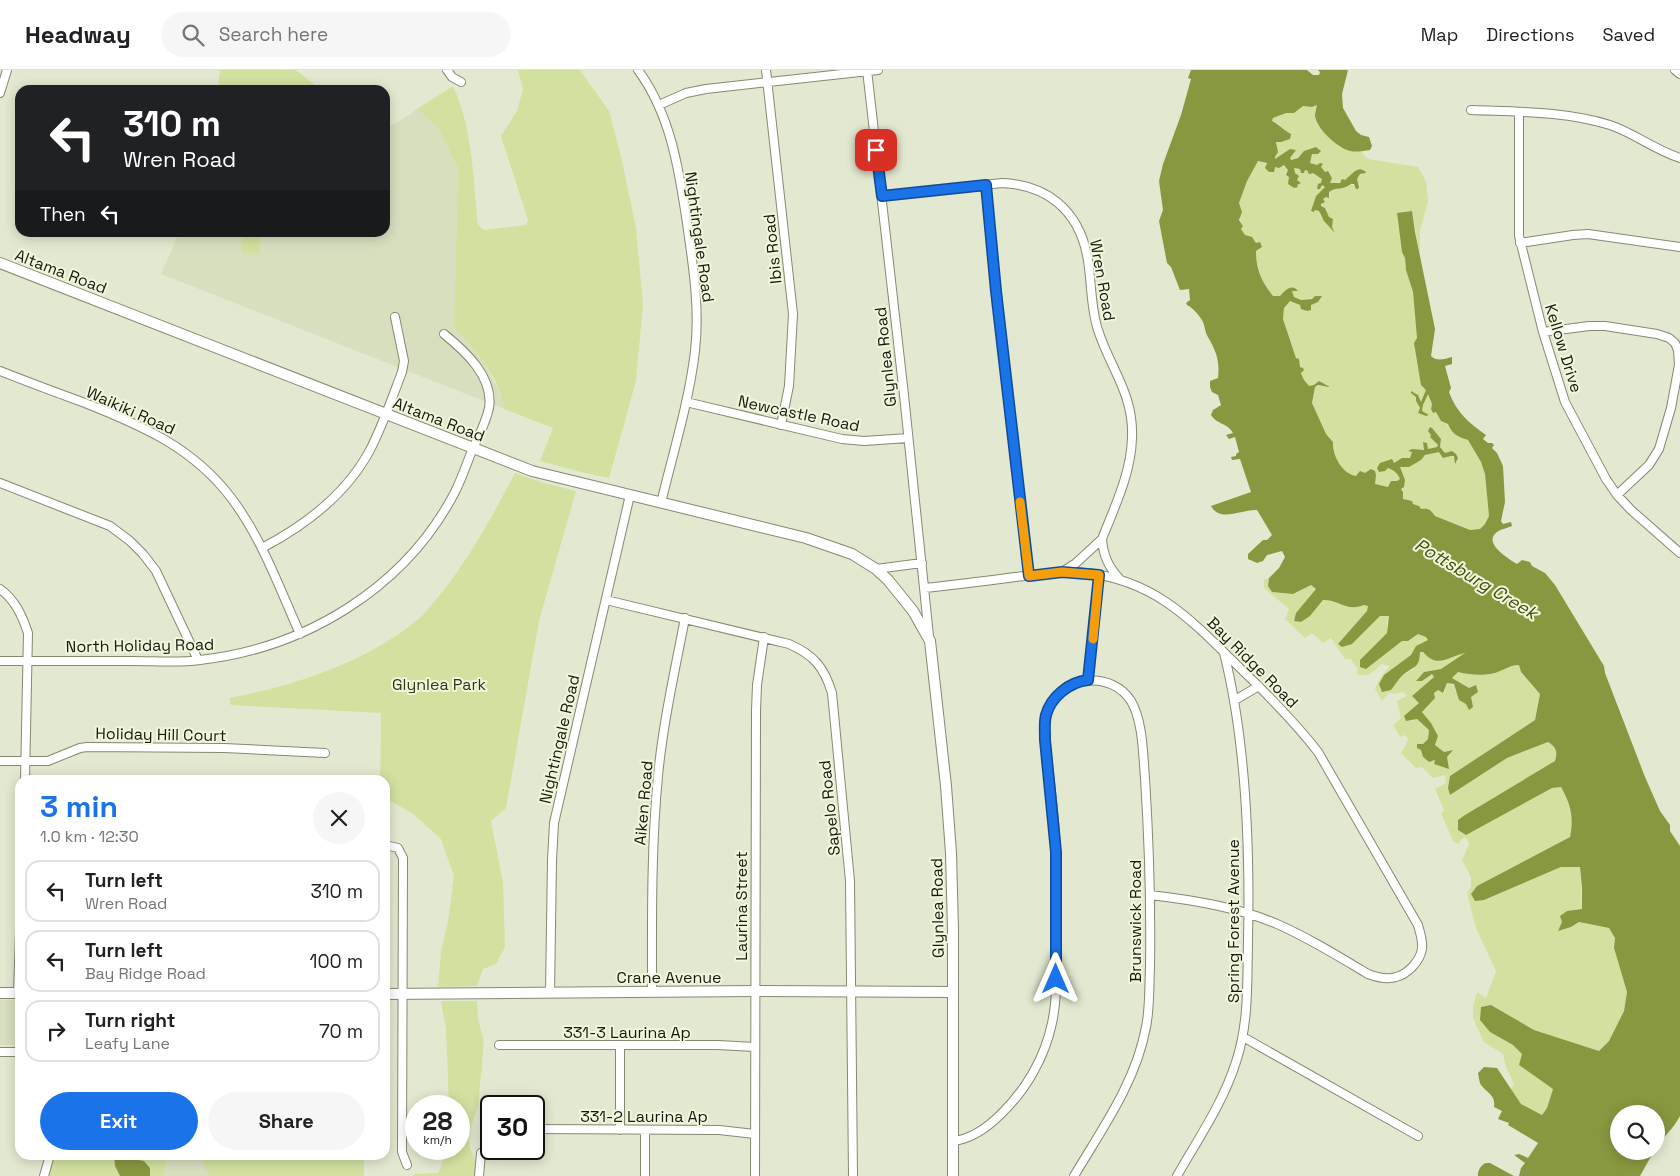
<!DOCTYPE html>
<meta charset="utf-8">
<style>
:root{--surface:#fff;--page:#f6f6f6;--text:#202124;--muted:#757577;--line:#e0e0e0;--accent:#1a73e8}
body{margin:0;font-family:"Space Grotesk",sans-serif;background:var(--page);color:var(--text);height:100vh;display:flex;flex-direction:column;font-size:19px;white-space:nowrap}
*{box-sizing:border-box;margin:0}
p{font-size:16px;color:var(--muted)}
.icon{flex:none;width:28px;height:28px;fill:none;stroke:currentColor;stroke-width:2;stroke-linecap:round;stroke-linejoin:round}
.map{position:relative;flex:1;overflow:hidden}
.drawer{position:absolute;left:15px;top:705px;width:375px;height:385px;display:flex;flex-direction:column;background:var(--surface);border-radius:15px;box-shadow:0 2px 12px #0003}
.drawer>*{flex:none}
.hud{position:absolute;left:15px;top:15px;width:375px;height:152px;border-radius:15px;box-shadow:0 2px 12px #0003;background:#202124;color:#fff;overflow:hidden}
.controls{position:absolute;left:1610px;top:1035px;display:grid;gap:10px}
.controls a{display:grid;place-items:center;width:55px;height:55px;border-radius:50%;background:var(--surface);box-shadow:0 2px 12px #0003;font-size:25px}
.speed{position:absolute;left:405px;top:1025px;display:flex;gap:10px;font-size:25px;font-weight:700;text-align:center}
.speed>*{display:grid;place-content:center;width:65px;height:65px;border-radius:50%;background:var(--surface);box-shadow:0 2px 12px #0003;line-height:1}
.speed small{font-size:12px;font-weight:400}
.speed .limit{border:2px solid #111;border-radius:8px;background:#fff;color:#111}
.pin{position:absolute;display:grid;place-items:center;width:42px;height:42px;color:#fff;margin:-21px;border-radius:10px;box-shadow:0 2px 8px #0006}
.me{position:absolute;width:55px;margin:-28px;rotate:0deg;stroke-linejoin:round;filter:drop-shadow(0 0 4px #0008)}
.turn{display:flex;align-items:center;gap:18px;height:105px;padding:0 25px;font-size:22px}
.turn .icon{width:65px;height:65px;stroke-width:2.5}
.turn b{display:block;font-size:35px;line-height:42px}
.then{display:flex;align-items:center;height:48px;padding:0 25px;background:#0003;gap:10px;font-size:19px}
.round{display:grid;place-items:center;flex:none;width:52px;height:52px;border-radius:26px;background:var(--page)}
.overview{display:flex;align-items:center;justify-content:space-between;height:85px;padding:0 25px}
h1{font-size:30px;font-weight:600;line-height:38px;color:var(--accent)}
.cta{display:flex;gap:10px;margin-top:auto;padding:10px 25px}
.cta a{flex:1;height:58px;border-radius:30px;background:var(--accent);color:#fff;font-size:20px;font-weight:600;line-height:58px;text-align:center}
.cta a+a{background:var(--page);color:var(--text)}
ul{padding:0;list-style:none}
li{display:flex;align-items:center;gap:15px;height:62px;margin:0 10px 8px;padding:0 15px;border:2px solid var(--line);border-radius:15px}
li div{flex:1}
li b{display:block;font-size:19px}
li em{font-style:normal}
header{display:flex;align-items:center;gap:30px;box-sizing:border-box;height:70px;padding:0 25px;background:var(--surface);border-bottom:1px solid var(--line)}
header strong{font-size:24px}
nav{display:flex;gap:28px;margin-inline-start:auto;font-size:18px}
.search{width:350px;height:45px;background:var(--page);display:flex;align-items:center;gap:12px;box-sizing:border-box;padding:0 18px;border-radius:28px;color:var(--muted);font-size:19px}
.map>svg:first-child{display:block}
.built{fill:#d8dfbf}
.green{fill:#d2e1a0}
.water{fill:#889840}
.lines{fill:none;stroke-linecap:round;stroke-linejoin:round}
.minor-casing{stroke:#848973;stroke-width:10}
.tertiary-casing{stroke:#848973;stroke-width:12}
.minor{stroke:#fff;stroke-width:8}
.tertiary{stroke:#fff;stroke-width:10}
.route-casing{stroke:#114b97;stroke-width:12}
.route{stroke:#1a73e8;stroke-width:9}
.slow{stroke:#f59e0b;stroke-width:9}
.labels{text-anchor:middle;stroke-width:4;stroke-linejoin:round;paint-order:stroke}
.street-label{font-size:16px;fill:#171910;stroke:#f0f7dd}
.park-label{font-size:16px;fill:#323813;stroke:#f0f7dd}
.water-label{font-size:18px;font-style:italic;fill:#46510f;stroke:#f0f7dd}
</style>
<header>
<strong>Headway</strong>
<div class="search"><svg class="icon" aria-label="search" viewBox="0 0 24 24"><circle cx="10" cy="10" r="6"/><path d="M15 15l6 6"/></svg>Search here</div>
<nav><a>Map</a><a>Directions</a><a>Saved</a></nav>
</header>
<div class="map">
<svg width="1680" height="1106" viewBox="0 0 1680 1106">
<rect width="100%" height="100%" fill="#e3e9d0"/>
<path class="built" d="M417,39L439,59L458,98L454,258L465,267L483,291L504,329V339L161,204L179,163L385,162V57L395,54Z
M0,930H20V975H0Z
M168,1085H202L203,1095L209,1106H163Z"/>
<path class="green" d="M220,0H296L321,20H218Z
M518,0H580L609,41L621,86L636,158L643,235L636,311L609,408L581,402L540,391L553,358L504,339C504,315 472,273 454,258L458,98L439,59L417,39L453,16C473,59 473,109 478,155L484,160L526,155L528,150L501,66L517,41L523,19Z
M1315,35H1317L1315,44L1316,52L1322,61L1347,80L1360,81L1368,89L1418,97L1426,111L1428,131L1420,160V187L1412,141L1397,144L1402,182L1405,188L1406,200L1413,222L1417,268C1412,278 1421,308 1426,320L1422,331L1420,332L1416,327V331L1422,342L1423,335L1428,323L1432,334L1431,339L1433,343L1436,341C1448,354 1451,365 1468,370L1481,392L1485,404L1489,446L1485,454L1480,459L1470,460L1435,446L1432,441L1421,439L1403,429V422L1401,418L1405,410L1399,397C1417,396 1423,382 1439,382C1444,382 1450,385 1454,387L1456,384L1445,383L1440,377L1441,369L1432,358L1431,367L1438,375L1437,377L1412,382L1410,388H1402L1394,394L1389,390L1385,392L1388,398C1393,400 1398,403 1400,409L1388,417L1375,415L1366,403C1362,404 1357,406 1353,406C1341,405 1332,382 1333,372L1326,364L1312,333L1315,317L1327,314L1308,316L1304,310L1283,249L1284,238L1290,231L1300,235H1311L1318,227L1301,230L1294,227L1292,221L1297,219L1285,220L1280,226H1273C1261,211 1256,199 1256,181L1262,177L1245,165L1241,159L1243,156C1232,136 1247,108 1258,91L1275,97L1284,95L1288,100L1290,107L1297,115L1294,98L1313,102L1322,109V115L1325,117L1316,126L1312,141H1319L1320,145L1330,158L1332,157L1325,138L1321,136L1322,130L1326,127H1330L1329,122C1338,116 1350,112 1359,117L1357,109L1360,104L1364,105L1355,101C1348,111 1341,113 1329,113L1321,97L1323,95H1317L1310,93L1312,84L1315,83L1314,78C1304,81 1300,87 1291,90L1290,88L1292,84L1275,89C1276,77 1276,70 1282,59L1279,54L1272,51L1273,48L1286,43H1294L1303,36L1312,37Z
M243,163H261L260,184L241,183Z
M515,403L541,412L576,421L539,551L506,738L491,751L503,813L505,877L496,894L483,899L477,916L438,917L441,882L448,851L454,806L441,769L412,743L385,728V710H380L381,643L231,635L229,628C294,616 371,591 422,546C428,540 434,532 439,526C470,488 492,446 515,403Z
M1269,508L1268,516L1272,522L1293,524L1311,515L1316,519L1296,543L1294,551L1301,552L1310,546L1323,530C1340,530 1346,542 1364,535L1369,536L1352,574L1380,546H1389L1387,554V563L1360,590L1402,571H1408L1418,564L1426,567L1428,570L1416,576L1411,585L1398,595L1399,610L1403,605L1414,599L1420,582H1423L1428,587L1467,583L1441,599L1424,602L1417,610L1422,611L1432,604L1434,607L1412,626L1419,632L1410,651L1417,649L1429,660L1428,669L1421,680L1423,687L1429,692L1436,690L1434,694L1447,687L1452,680L1444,682L1435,675L1438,666L1431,653L1422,642L1435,628L1434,623L1438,620L1444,623L1447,613L1454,615L1456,622L1470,627L1469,618L1452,608L1458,602C1470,605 1484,606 1495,603C1504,600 1510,595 1519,595L1521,603L1540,624L1535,650L1450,706V725L1507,688L1548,672C1556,677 1557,682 1556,691L1465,745L1552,718L1561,717C1570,736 1575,746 1570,767L1477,816L1471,824L1484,830L1561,797H1580L1582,839L1567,841L1571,857L1579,852L1609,858L1615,868L1614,878L1627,922L1624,941L1609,971L1599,981L1534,960L1491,935L1490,962L1513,975L1522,984L1519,995L1553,1019L1547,1038L1542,1045L1521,1034L1511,1019L1514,1014L1506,997L1503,984L1484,972L1473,948V936L1477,922L1486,928L1496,901L1476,858L1467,823L1471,816V808L1462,790L1469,775L1467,769L1464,767L1458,774L1453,771L1441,743L1444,740L1435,719L1446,713L1445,705L1433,708L1422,697L1416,698L1401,683L1407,672L1408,668L1404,665L1400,667L1393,655L1401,648L1397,631L1407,626L1403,622L1396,624L1389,623L1382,631L1375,619L1380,608L1390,596L1381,594C1372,603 1369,608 1356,604L1358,600L1351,589H1345L1331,568L1323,573L1312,563L1305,568L1285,549L1289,539L1264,518V509Z
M441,931H477L478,949L484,972L478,1037L468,1065L470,1078L477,1095L475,1106H413L415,1104L438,1103L448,1079H459V1036H449L446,959Z
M55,1085H114L115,1096L120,1106H48Z
M120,1085H168L163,1106H150V1098L144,1091L126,1088Z
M202,1085H364V1106H209L203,1095Z"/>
<path class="water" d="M1191,0H1307L1313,5H1319L1320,2L1318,0H1348L1342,24L1343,38L1356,61L1361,65L1369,67L1372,76L1370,80C1363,81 1354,83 1347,80C1335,75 1317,59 1315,46C1315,43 1316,39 1317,35L1312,37L1303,36L1294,43H1286L1273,48L1272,51C1280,55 1283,60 1291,64L1290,69L1281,72H1276L1278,82L1275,87V89L1290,79L1296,80L1290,88L1291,90L1298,88L1304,81L1316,77L1321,81L1318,84H1312L1310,93L1317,95L1320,93L1323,94L1321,97L1325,102L1328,101L1332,108L1330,113H1340L1342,109L1345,110L1355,101L1360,99L1365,101L1366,103L1360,104L1357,109L1359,117L1358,119H1356L1354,114H1351C1342,121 1337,116 1329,122V128L1326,127L1323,129L1325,132L1321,134V136L1325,138L1329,147L1333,149L1332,157L1335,163L1324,151L1319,141L1315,140L1314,142L1311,141L1316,126L1325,117L1322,115L1320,119H1317L1318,114L1321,113L1322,109L1313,103L1310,104L1308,103V101L1305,100L1304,103H1301L1300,99L1294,98L1295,103L1299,106L1297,110L1301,113L1297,115L1298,117L1294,118L1288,114L1289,107L1286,105L1288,100L1284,95L1279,98L1275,97L1274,102H1269L1265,98L1267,93L1258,91L1247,111L1239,133L1242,142L1239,150L1243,156L1241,159L1245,165L1252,167L1256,173L1260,172L1262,177L1256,181C1256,199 1261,211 1273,226H1280C1285,220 1292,213 1298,221H1292L1294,227L1301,230L1312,229L1315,226H1322L1318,232L1311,235V240L1307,241L1301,239L1300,235L1290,231L1284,238L1283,249L1296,288L1299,289L1300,297L1303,298L1304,300L1301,303L1304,310L1309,316L1314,315L1319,311L1330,317L1318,315L1315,317L1312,333L1326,364L1333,372C1332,385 1342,404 1356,406L1360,401L1365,403L1371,399L1375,401L1376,405L1375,414L1388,417L1391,411H1397L1400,409C1398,403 1393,400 1388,398L1385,401L1379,402L1377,398L1380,393L1392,389L1394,393L1402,388H1410L1412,382L1408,381L1412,379L1424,380L1423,372L1427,373L1428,379L1437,377L1438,375L1430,367L1431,365L1428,361L1430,357L1432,358L1441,369L1440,377L1445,383L1452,381L1456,384L1458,388L1455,394L1454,386H1451L1443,388L1439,382L1425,385L1421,390L1409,397H1400L1405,410L1404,417L1401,419L1403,422V429L1412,431L1413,434L1419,436L1421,439C1429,438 1431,440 1435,446L1470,460L1480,459L1485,454L1489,446L1485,404L1481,392L1468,370C1458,367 1452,364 1448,354L1441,351L1436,342L1433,343L1431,339L1432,334L1428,324L1423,335L1422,341L1429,345L1426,346L1418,343L1420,338L1416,331V327L1411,323V321L1418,325L1421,332L1426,320L1421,315L1414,273L1417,268L1413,222L1406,200L1405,188L1402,182L1397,143L1412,141L1415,162L1435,259L1431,286C1437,292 1445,289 1452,287V294L1445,296L1451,318L1449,322C1456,342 1469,353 1486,365L1483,369L1488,373H1492L1494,375L1492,378L1497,383L1503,396L1505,432L1501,451L1503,454L1511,452L1512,456C1508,458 1501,459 1497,462C1482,473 1509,489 1517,494L1522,490L1530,492L1532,496L1545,503L1555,515L1604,596L1605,603L1645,707L1660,741L1670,755V761L1680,776V1046C1674,1058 1664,1066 1656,1078V1044H1619V1081H1654L1640,1106H1519L1521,1098L1525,1093L1514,1085L1519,1084L1528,1088L1538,1073L1508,1055L1509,1053L1498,1049L1502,1041L1494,1037C1496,1025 1487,1023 1481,1015C1479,1012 1479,1007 1478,1003L1484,997L1497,998L1521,1034L1542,1045L1547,1038L1553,1019L1519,995L1522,984L1513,975L1490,962L1480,950L1481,937L1491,935L1534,960L1599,981L1609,971L1624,941L1627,922L1614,878L1615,868L1609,858L1579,852L1571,857L1558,861L1562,852L1560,846L1567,841L1582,839V818L1580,797H1561L1484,830L1475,831L1471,824L1477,816L1570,767C1574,747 1571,735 1561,717L1552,718L1466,765L1458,760V750L1465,745L1555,691C1558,682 1556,677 1548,672L1507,688L1450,725L1448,718L1450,706L1535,650L1540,624L1521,602L1519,595C1510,595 1504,600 1495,603C1483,606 1470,605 1458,602L1452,608L1469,618L1476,615L1478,622L1471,627L1473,637L1469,640L1466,634L1459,630L1454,614L1447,613L1443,623L1438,620L1434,623L1435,628L1422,642L1431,653L1438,666L1435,675L1444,682L1453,680L1447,687L1449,699L1434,694L1435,690L1429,692L1423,687L1421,680L1417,678V674H1423L1428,669L1429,660L1417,649L1406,651L1404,646L1419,633L1412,626L1434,607L1432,604L1422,611H1416L1424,602L1441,599L1465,583C1447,587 1438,599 1423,582H1420C1419,598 1416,595 1404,604C1399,608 1395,615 1391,620L1382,622L1379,614L1384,605L1411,585L1416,576L1428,570L1426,567L1418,564L1408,571H1402L1366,599L1360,597V590L1387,563L1389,546H1380L1352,574L1342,577L1338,574L1367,541L1368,536L1364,535C1346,542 1340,530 1323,530L1310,546L1301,552L1294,551L1296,543L1316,519L1311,515L1293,524L1272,522L1268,516L1269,508L1279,498L1285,487L1282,481L1267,485L1263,491L1257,493L1248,489V484L1263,470H1267L1272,465L1257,440C1242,439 1220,453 1211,436L1251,422L1240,389L1232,390L1231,387L1236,386V384L1239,382L1235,367L1229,369L1226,365L1233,363C1228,353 1216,354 1211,345L1213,340L1221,335L1218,325L1212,322L1210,317V311L1218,308C1220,291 1216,281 1208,267C1205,263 1205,256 1203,252C1200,246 1193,238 1187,235L1186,233L1190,230L1189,219L1180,220L1171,197L1167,193L1159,151L1163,140L1159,111L1163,94L1181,45L1191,9L1188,8Z
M114,1085L144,1091L150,1098V1106H120L115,1096Z
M1486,1093H1490L1514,1106H1478C1477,1101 1482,1094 1486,1093Z"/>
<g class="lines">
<g class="minor-casing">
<path id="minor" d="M447,0L452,7L461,12
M638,0C671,45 679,100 687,153C693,196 700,238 695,281C689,332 673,383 661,433
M766,0L793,244L789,316L781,355
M867,0L904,325L929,566
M1675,0L1680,4
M0,23L7,0
M659,35L686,23L706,19L878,0
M1471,40C1518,42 1565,41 1610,55C1634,63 1655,80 1680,88
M1519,42V166L1543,262L1565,332L1606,409L1617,425L1631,440L1680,483
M986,115L996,221L1029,506
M882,126L1002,113C1047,115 1078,140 1087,185C1092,210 1090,236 1098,260C1110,298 1134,324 1132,368C1131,403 1115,436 1102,469C1103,485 1108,497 1119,508
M1520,173L1573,165L1588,164L1680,177
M1543,262L1589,256H1605L1657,264L1669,268L1675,273L1678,280L1679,295L1671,338L1659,379L1649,395L1617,425
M0,301C28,312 57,323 85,333C143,356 194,378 232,429C262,469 280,519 300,564
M686,332L842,369L864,371L908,368
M0,413L110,456L130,471L143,484L156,501L198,590
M262,478C306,455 346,425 370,380C383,355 392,328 402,302L404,291L395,247
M876,499L922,493
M1062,502L1076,493L1102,469
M924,518C955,515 985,511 1015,507C1038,505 1063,500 1087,503C1156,511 1191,550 1238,596C1266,623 1294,651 1318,682L1418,855C1420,863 1423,870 1422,879C1420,891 1408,904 1396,907C1387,910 1376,907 1368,904C1338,886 1309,868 1277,854C1237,837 1193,830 1150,825
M0,519C15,530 22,545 28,563L25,710
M606,530L789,574C814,585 824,597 832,623L850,811L853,1106
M0,591C44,591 88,591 132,591C155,591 178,593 200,590C306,578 405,518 455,422C461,410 466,396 471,383C477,369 486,353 489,338C494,307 465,281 444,264
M1088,610L1099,505
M1235,630L1259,616
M0,691H48L80,678L87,677L224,678L325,683
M385,775L398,778L403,788L402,1082L407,1095
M652,922C652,850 651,778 658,706C663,653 675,600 685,548
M18,923L20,863
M550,923L552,790L554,753L630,425
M1243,967L1418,1066
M499,975H718L755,977
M0,982H20
M534,1059L719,1060L755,1064
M620,1060V975
M953,1071C972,1069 987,1058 1001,1044C1026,1020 1045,987 1052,953C1058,926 1056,897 1056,870C1056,841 1057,812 1056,783C1055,745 1049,707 1045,670C1045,658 1044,647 1050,636C1065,605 1112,601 1131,631C1143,651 1143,685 1145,708C1149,771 1151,834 1150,897C1149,917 1150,938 1146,957C1136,1012 1102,1059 1074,1106
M44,1106L50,1085
M479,1106L481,1083L491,1077
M645,1106V1060
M755,1106L756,641L757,615L764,567
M1177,1106C1198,1069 1223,1033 1236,992C1249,953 1247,913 1248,872C1250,779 1247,674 1224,583"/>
</g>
<g class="tertiary-casing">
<path id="tertiary" d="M0,193L532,401L806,468L852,484L876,499L888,510L913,541L930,571L946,716L951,783L953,860V1106
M0,923H20
M385,924L755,921L952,922"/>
</g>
<use href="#minor" class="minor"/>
<use href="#tertiary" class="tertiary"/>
</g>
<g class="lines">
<g class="route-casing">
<path id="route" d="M876,80L882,126L986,115L996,221L1029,506L1062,502L1099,505L1088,610C1069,612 1051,627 1046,645C1044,653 1045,661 1045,670L1056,782V909"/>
</g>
<use href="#route" class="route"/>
<path class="slow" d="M1020,432L1029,506L1062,502L1099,505L1093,569"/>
</g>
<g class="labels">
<g class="street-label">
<text transform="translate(700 167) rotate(82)" y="6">Nightingale Road</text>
<text transform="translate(772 179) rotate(-96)" y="6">Ibis Road</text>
<text transform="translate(61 201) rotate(21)" y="6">Altama Road</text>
<text transform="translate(1103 210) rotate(80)" y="6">Wren Road</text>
<text transform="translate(1564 278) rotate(73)" y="6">Kellow Drive</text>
<text transform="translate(885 287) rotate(-96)" y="6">Glynlea Road</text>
<text transform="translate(131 340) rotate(24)" y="6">Waikiki Road</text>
<text transform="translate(799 343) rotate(12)" y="6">Newcastle Road</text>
<text transform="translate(439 349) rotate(21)" y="6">Altama Road</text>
<text transform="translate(140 575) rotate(-1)" y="6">North Holiday Road</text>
<text transform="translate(1253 592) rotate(45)" y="6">Bay Ridge Road</text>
<text transform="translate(161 664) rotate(1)" y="6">Holiday Hill Court</text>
<text transform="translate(559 669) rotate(-77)" y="6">Nightingale Road</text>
<text transform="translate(643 733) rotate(-85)" y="6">Aiken Road</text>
<text transform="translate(829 738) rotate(-96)" y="6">Sapelo Road</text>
<text transform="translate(741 836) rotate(-90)" y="6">Laurina Street</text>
<text transform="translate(937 838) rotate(-91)" y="6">Glynlea Road</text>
<text transform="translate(1135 851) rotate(-90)" y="6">Brunswick Road</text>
<text transform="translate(1233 851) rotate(-90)" y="6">Spring Forest Avenue</text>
<text x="669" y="913">Crane Avenue</text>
<text x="627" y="968">331-3 Laurina Ap</text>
<text x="644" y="1052">331-2 Laurina Ap</text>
</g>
<g class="park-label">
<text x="439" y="620">Glynlea Park</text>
</g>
<g class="water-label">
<text transform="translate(1476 509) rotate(31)" y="6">Pottsburg Creek</text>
</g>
</g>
</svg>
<div class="controls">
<a><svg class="icon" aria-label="search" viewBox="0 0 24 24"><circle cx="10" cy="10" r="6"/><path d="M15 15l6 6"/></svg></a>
</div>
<div class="speed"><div>28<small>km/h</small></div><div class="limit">30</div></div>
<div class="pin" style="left:876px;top:80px;background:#d93025"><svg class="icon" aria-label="arrive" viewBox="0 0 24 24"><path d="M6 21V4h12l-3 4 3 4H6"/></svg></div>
<svg class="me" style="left:1056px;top:909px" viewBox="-20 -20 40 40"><path d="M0-17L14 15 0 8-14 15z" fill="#1a73e8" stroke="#fff" stroke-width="4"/></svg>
<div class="hud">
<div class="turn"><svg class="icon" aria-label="left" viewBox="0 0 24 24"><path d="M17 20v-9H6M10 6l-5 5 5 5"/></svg><div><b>310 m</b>Wren Road</div></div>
<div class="then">Then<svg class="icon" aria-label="left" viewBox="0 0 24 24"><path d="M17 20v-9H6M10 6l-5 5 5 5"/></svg></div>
</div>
<section class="drawer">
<div class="overview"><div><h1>3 min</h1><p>1.0 km · 12:30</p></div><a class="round"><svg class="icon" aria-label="close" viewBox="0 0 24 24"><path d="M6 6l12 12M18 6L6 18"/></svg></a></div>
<ul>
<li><svg class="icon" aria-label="left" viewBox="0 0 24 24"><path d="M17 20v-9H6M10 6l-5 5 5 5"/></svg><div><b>Turn left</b><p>Wren Road</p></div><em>310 m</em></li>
<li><svg class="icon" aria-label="left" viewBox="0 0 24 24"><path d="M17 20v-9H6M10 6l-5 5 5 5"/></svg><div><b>Turn left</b><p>Bay Ridge Road</p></div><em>100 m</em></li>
<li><svg class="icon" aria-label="right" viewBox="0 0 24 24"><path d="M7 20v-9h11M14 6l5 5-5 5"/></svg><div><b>Turn right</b><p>Leafy Lane</p></div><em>70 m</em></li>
</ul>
<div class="cta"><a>Exit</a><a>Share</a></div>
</section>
</div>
